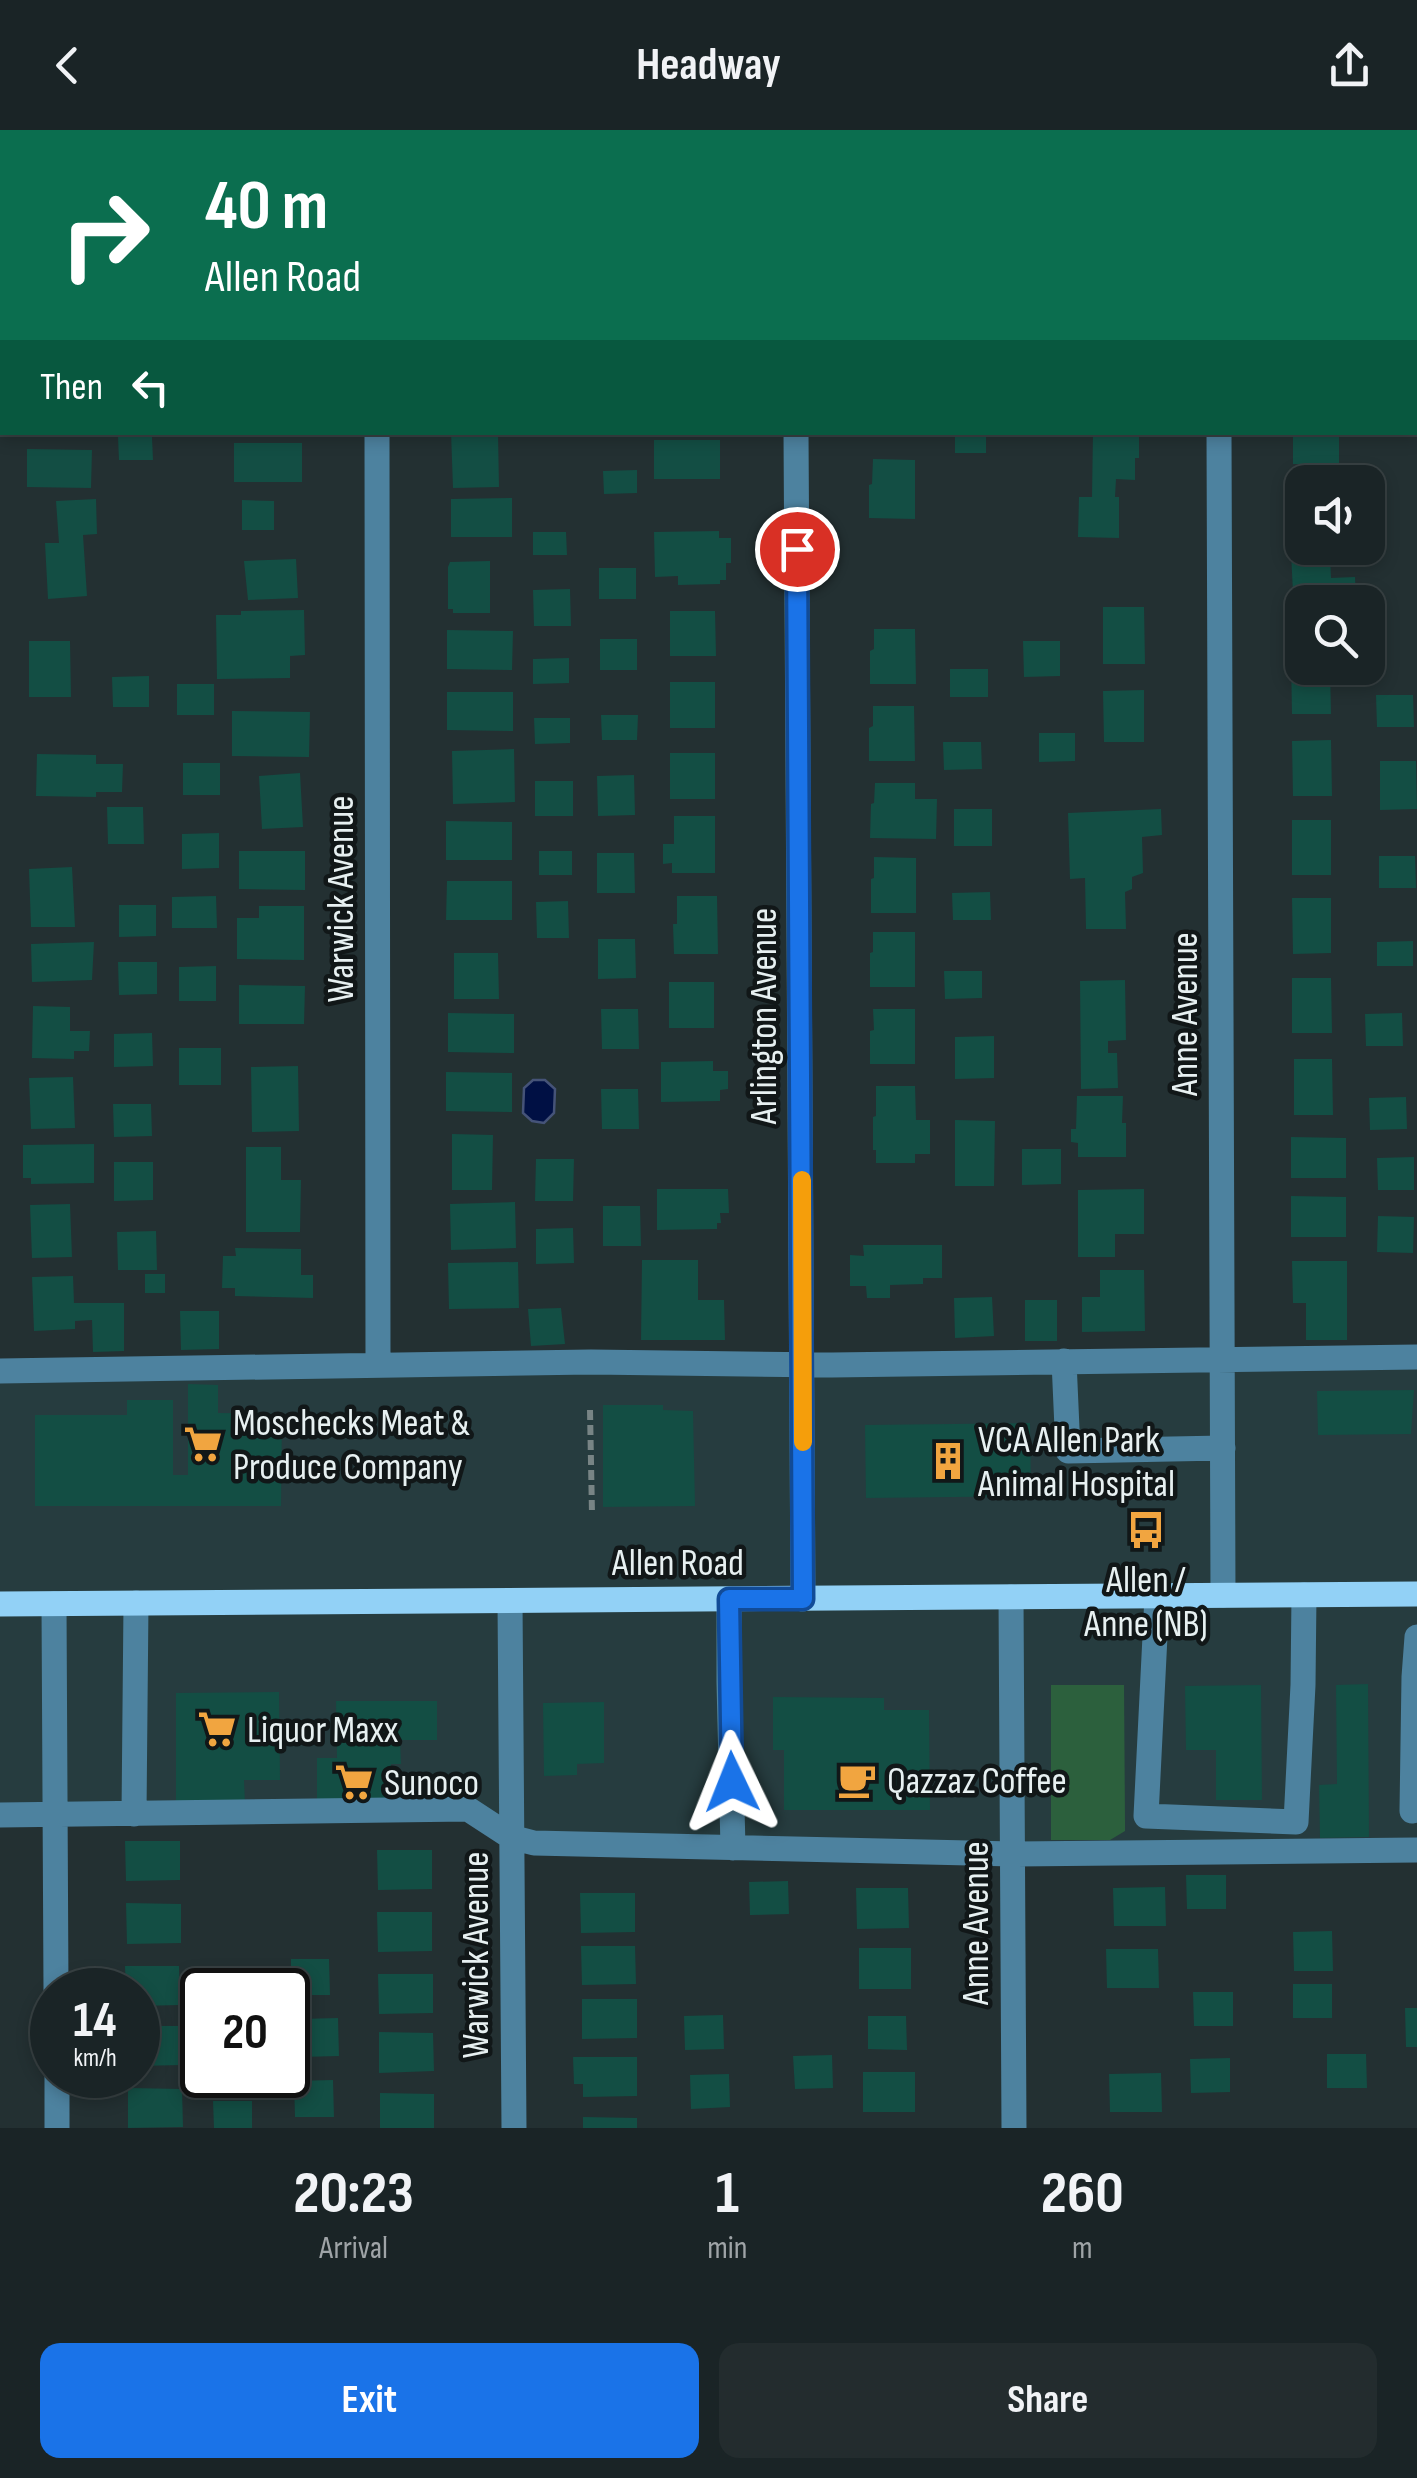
<!DOCTYPE html>
<style>
:root{--surface:#1a2426;--page:#232c2e;--text:#f1f3f6;--muted:#9fa4a7;--line:#384143;--accent:#1a73e8}
body{margin:0;font-family:"Sofia Sans Condensed",sans-serif;background:var(--page);color:var(--text);height:100vh;display:flex;flex-direction:column;font-size:38px;white-space:nowrap}
*{box-sizing:border-box;margin:0}
p{font-size:32px;color:var(--muted)}
.icon{flex:none;width:55px;height:55px;fill:none;stroke:currentColor;stroke-width:2;stroke-linecap:round;stroke-linejoin:round}
.map{position:relative;height:1998px;overflow:hidden}
.side{display:flex;flex-direction:column;background:var(--surface);flex:1}
.side>*{flex:none}
.banner{position:absolute;left:0px;top:0px;width:1418px;height:305px;box-shadow:0 5px 15px #0003,0 0 0 2px var(--line);background:#0b6e4f;color:#fff;overflow:hidden}
.controls{position:absolute;left:1285px;top:335px;display:grid;gap:20px}
.controls a{display:grid;place-items:center;width:100px;height:100px;border-radius:20px;background:var(--surface);box-shadow:0 5px 15px #0003,0 0 0 2px var(--line);font-size:50px}
.speed{position:absolute;left:30px;top:1838px;display:flex;gap:20px;font-size:50px;font-weight:700;text-align:center}
.speed>*{display:grid;place-content:center;width:130px;height:130px;border-radius:50%;background:var(--surface);box-shadow:0 5px 15px #0003,0 0 0 2px var(--line);line-height:1}
.speed small{font-size:25px;font-weight:400}
.speed .limit{border:5px solid #111;border-radius:15px;background:#fff;color:#111}
.pin{position:absolute;display:grid;place-items:center;width:85px;height:85px;color:#fff;margin:-42px;border:5px solid #fff;border-radius:50%;box-shadow:0 2px 10px #0007}
.me{position:absolute;width:110px;margin:-55px;rotate:358deg;stroke-linejoin:round;filter:drop-shadow(0 0 8px #0008)}
.turn{display:flex;align-items:center;gap:35px;height:210px;padding:0 40px;font-size:45px}
.turn .icon{width:130px;height:130px;stroke-width:2.5}
.turn b{display:block;font-size:70px;line-height:85px}
.then{display:flex;align-items:center;height:95px;padding:0 40px;background:#0003;gap:20px;font-size:38px}
.eta{display:flex;justify-content:space-evenly;align-items:center;height:170px;text-align:center}
.eta b{font-size:60px;font-weight:700;line-height:70px}
.cta{display:flex;gap:20px;margin-top:auto;padding:20px 40px}
.cta a{flex:1;height:115px;border-radius:20px;background:var(--accent);color:#fff;font-size:40px;font-weight:700;line-height:115px;text-align:center}
.cta a+a{background:var(--page);color:var(--text)}
header{display:flex;justify-content:space-between;align-items:center;height:130px;padding:0 40px;background:var(--surface);font-size:45px;font-weight:700}
.map>svg:first-child{display:block}
.built{fill:#263c3f}
.green{fill:#2c603d}
.water{fill:#001044;stroke:#455378;stroke-width:2.5}
.building{fill:#134e44}
.lines{fill:none;stroke-linecap:round;stroke-linejoin:round}
.path{stroke:#788485;stroke-width:6;stroke-dasharray:10 5;stroke-linecap:butt}
.minor{stroke:#4d829f;stroke-width:25}
.major{stroke:#92d1f6;stroke-width:25}
.route-casing{stroke:#114b97;stroke-width:25}
.route{stroke:#1a73e8;stroke-width:18}
.slow{stroke:#f59e0b;stroke-width:18}
.labels{text-anchor:middle;stroke-width:9;stroke-linejoin:round;paint-order:stroke}
.street-label{font-size:38px;fill:#e7f0f1;stroke:#111718}
.poi-label{font-size:38px;fill:#e7f0f1;stroke:#111718;text-anchor:start}
</style>
<header><svg class="icon" aria-label="back" viewBox="0 0 24 24"><path d="M15 5l-7 7 7 7"/></svg>Headway<svg class="icon" aria-label="share" viewBox="0 0 24 24"><path d="M12 15V3M7 8l5-5 5 5M5 13v7h14v-7"/></svg></header>
<div class="map">
<svg width="1417" height="1998" viewBox="0 0 1417 1998">
<rect width="100%" height="100%" fill="#233032"/>
<path class="built" d="M1417,1227V1720L534,1713L468,1679L0,1685V1241Z"/>
<path class="green" d="M1051,1555H1124L1125,1692V1701L1110,1710H1051Z"/>
<path class="water" d="M533,950H545L555,959L554,983L544,993L532,991L523,983L524,958Z"/>
<path class="building" d="M451,302L498,303L499,357L453,358Z
M955,302H986V323H955Z
M1093,302H1139V328H1135V350L1116,349L1115,367H1119V408L1078,407L1079,367H1092Z
M1293,302H1339V349L1299,348V334H1293Z
M118,307H152L153,330H119Z
M654,310H720V349H654Z
M234,313H302V352H234Z
M27,319L92,320L91,358L27,357Z
M873,329L915,330V389L869,388V355L872,354Z
M637,340V363L604,364L603,341Z
M512,368V407H451V369Z
M96,369L97,404L83,405L87,466L48,469L45,413H59L56,371Z
M242,370L274,371V400H242Z
M719,401V408H731V433H726V450H720V454L678,455V446L655,447L654,402Z
M533,402H566L567,425H533Z
M1291,423H1330L1331,448L1355,447L1356,470L1302,472V482H1294Z
M296,429L298,468L248,470L244,431Z
M490,431V483H453V479H448V437L450,432Z
M599,438H636V469H599Z
M570,459L571,496H534L533,460Z
M1103,477H1144L1145,534H1103Z
M304,480L305,525L290,526V548L217,549L216,485H241V481Z
M670,481H715L716,526H670Z
M874,499H915L916,554H870V521L874,519Z
M447,500L513,501L512,540L447,539Z
M600,509H637V540H600Z
M29,511H70L71,567H29Z
M1023,511H1060V546L1024,547Z
M569,528V553L533,554V529Z
M1291,529H1302V538H1330L1331,584H1292Z
M950,539H988V567H950Z
M149,546V577H113L112,547Z
M670,552H715V598H670Z
M177,554H214V585H177Z
M1144,560V612H1104L1103,561Z
M447,562H513V601L447,600Z
M1376,565H1413L1414,597H1377Z
M873,576H914L915,631H869V598L873,596Z
M232,581L310,582L309,627L232,626Z
M601,585H638L637,610H602Z
M534,588H570V613L535,614Z
M1039,603H1075V631L1039,632Z
M1331,610L1332,666H1293L1292,611Z
M943,612H981L982,639L944,640Z
M514,619L515,672L453,674L452,621Z
M670,623H715V669H670Z
M37,624L96,625V634H123L122,662H96V667L36,666Z
M1380,631H1416L1417,679L1380,680Z
M183,633H220V665H183Z
M300,643L303,697L262,699L259,646Z
M634,645L635,685L598,686L597,646Z
M535,651H573V686H535Z
M875,653H915V669H937L936,709L870,708L871,674L874,673Z
M107,677H143L144,714H108Z
M954,679H992V716H954Z
M1161,679L1162,705L1142,707L1143,743L1132,747V759L1125,762L1126,799H1086L1085,748L1070,749L1068,683Z
M674,686H715V743H672V733L663,734V714H674Z
M1292,690H1331V745H1292Z
M446,691L512,692V730H446Z
M219,703V738L182,739V704Z
M239,721H305V760L239,759Z
M539,721H572V745H539Z
M597,723H634L635,763H597Z
M1379,726H1415L1416,758H1379Z
M874,727L916,728V783H871V749L874,748Z
M72,737L75,797H31L29,739Z
M447,751H512V790H446Z
M990,762L991,790H953L952,763Z
M216,766L217,798H172V767Z
M677,766H717L718,824H674L673,794H677Z
M1292,768H1331V823L1293,824Z
M568,771L569,808H537L536,772Z
M119,775H156V806L119,807Z
M259,776H304V830L237,829V788H259Z
M873,802H915V857H870V823L873,822Z
M598,809H635L636,848L598,849Z
M1413,811V836H1377V812Z
M94,812L92,850L32,852L31,814Z
M454,823H498L499,869H454Z
M118,832H157V864L119,865Z
M216,836V871H179V837Z
M944,841H982V868L945,869Z
M1292,848H1331L1332,903H1292Z
M1125,850L1126,910L1108,911V923H1117L1118,958L1081,959L1080,851Z
M669,852H714V898H669Z
M239,855L305,856L304,894H239Z
M33,876L70,877V901H90L89,921H74V929L32,928Z
M601,879H638L639,919H602Z
M873,879H915V934H870V901L874,900Z
M448,883L514,884V923L448,922Z
M1402,883L1403,916H1366L1365,884Z
M152,903L153,936L114,937V904Z
M994,906V948L955,949V907Z
M179,918H221V955H179Z
M1294,929H1332L1333,985H1294Z
M713,931V941H728V959L720,960V971L661,972V932Z
M298,936L299,1001L252,1002L251,937Z
M446,942L512,943V982L446,981Z
M73,947L75,998L31,999L29,948Z
M876,956H915L916,990H930V1024H915V1033H876V1020H873V987L876,986Z
M601,959H638L639,999H602Z
M1077,966H1123L1122,993H1126V1027H1078V1013L1071,1012V999H1076Z
M1406,967L1407,999L1370,1000L1369,968Z
M113,974H151L152,1006L114,1007Z
M955,990L995,991L994,1056H955Z
M452,1004L493,1005L492,1060H452Z
M1291,1007L1346,1008V1048H1291Z
M94,1014V1053L31,1054V1048H23V1015Z
M246,1017H281V1050H301L300,1102H246Z
M1022,1019H1061V1054L1022,1055Z
M1414,1027V1060H1378L1377,1028Z
M536,1029H574L573,1071H535Z
M114,1032H153V1070L114,1071Z
M657,1059H728L729,1083H720L721,1093H717V1099L657,1100Z
M1144,1059V1104H1115V1127H1078V1060Z
M1291,1066L1346,1067V1107H1291Z
M515,1072L516,1118L451,1120L450,1074Z
M70,1074L72,1127L32,1128L30,1075Z
M603,1076H640L641,1116H603Z
M1378,1086L1414,1087L1413,1123L1377,1122Z
M573,1098L574,1133L536,1134V1099Z
M156,1101L157,1140H118L117,1102Z
M863,1115H942V1148H923V1154L890,1155V1168H867L866,1156H850V1125L864,1126Z
M235,1118L301,1119V1145H313V1168L235,1166V1158H222L223,1126H236Z
M642,1130H698V1170H724L725,1210H641Z
M1292,1131H1347V1210H1306V1173H1293Z
M518,1132L519,1178L449,1179L448,1133Z
M1100,1140H1144L1145,1201L1082,1202V1167H1100Z
M145,1144H165V1163H145Z
M73,1146L74,1173H124V1221L93,1222L92,1190L75,1191V1199L34,1201L32,1147Z
M992,1167L994,1206L955,1208L954,1168Z
M1025,1170H1057V1211H1025Z
M561,1178L565,1214L531,1216L528,1179Z
M180,1181H219V1219L181,1220Z
M188,1254L218,1255V1283L282,1284L281,1376H35V1285H127V1270H173V1345H188Z
M1414,1260L1411,1304L1318,1305L1317,1261Z
M603,1275H663V1280L693,1281L695,1376L603,1377Z
M1030,1293L1031,1366L866,1368L865,1295Z
M1368,1554L1369,1707L1320,1708L1319,1655L1337,1654L1336,1555Z
M1261,1555L1262,1670H1216V1620H1186L1185,1556Z
M279,1562L280,1650H244L245,1674H176V1563Z
M773,1567L884,1568V1580H929L930,1680H784V1620H773Z
M336,1571H437V1610H400L401,1634H391L392,1669H317V1628H337Z
M604,1572V1633L577,1634V1645L544,1646L543,1573Z
M125,1711H180V1750L126,1751Z
M377,1720H432V1759L378,1760Z
M1186,1745H1226V1779H1187Z
M788,1751L789,1784L750,1785L749,1752Z
M1165,1757L1166,1796H1114L1113,1758Z
M856,1758H908L909,1798L857,1799Z
M580,1763H635V1802L581,1803Z
M126,1773L181,1774V1813L127,1814Z
M377,1782H432V1821L378,1822Z
M1332,1801L1333,1841H1294L1293,1802Z
M581,1816H635L636,1854L582,1855Z
M859,1818H911V1859H859Z
M1106,1819H1158L1159,1858H1107Z
M291,1829H329L330,1865H291Z
M125,1836H179L180,1875L138,1876V1860H126Z
M378,1844H433V1883L379,1884Z
M1293,1854H1332V1888H1293Z
M1193,1862H1233V1896H1194Z
M582,1869H637V1908L582,1909Z
M1405,1878H1417V1917H1406Z
M723,1885L724,1919L685,1920L684,1886Z
M868,1886H906L907,1920L868,1919Z
M338,1888L339,1926L301,1927L300,1889Z
M138,1896H181L182,1935L138,1936Z
M379,1902L433,1903L434,1941L379,1943Z
M1327,1924H1366L1367,1958H1327Z
M832,1925L833,1958L795,1959L793,1926Z
M573,1927H637V1966L583,1967V1954H574Z
M1230,1928V1962L1191,1963L1190,1929Z
M863,1942H915V1982H863Z
M1161,1943L1162,1982H1110L1109,1944Z
M729,1944L730,1977L691,1979L690,1945Z
M333,1950L334,1987H295L294,1951Z
M128,1958L182,1959L183,1997L128,1998Z
M380,1963L434,1964V1998H380Z
M213,1971H252V1998H214Z
M583,1987L637,1988V1998H583Z"/>
<g class="lines">
<path class="path" d="M590,1280L592,1384"/>
<path class="minor" d="M376,0V2
M794,0V2
M1217,0V2
M377,302L378,1235
M796,302L803,1469
M1219,302L1223,1465
M1064,1231L1068,1321L1223,1318
M0,1241L591,1232L832,1235L1417,1227
M1157,1466L1146,1686L1296,1692L1303,1555L1304,1465
M1011,1467L1014,1998
M729,1469V1552L733,1718
M510,1471L514,1998
M54,1474L56,1860
M1417,1507L1414,1547L1412,1681L1417,1680
M134,1684L136,1473
M0,1685L468,1679L511,1707L534,1713L1013,1724L1417,1720
M57,1945V1998"/>
<path class="major" d="M0,1474L1417,1464"/>
</g>
<g class="lines">
<g class="route-casing">
<path id="route" d="M732,1652L729,1469H803L797,419"/>
</g>
<use href="#route" class="route"/>
<path class="slow" d="M802,1050L803,1312"/>
</g>
<defs>
<g id="supermarket-bare" transform="scale(3)"><path d="M-6-5.5h2.5l.6 2H6L4.5 2H-2.5L-4.4-4H-6ZM-1.5 3.2a1.3 1.3 0 1 0 .1 0ZM3 3.2a1.3 1.3 0 1 0 .1 0Z" fill="#f1a540" stroke="#111718" stroke-width="2.5" paint-order="stroke"/></g>
<g id="building-bare" transform="scale(3)"><path d="M-4-6H4V6H1V3H-1V6H-4ZM-2.5-4.3h1.7v1.8h-1.7ZM.8-4.3h1.7v1.8H.8ZM-2.5-1h1.7V.8h-1.7ZM.8-1h1.7V.8H.8Z" fill="#f1a540" stroke="#111718" stroke-width="2.5" paint-order="stroke"/></g>
<g id="bus-bare" transform="scale(3)"><path d="M-5-6H5V4H4V6H2V4H-2V6H-4V4H-5ZM-3.5-4V0h7V-4ZM-3.5 1.2v1.5H-2V1.2ZM2 1.2v1.5H3.5V1.2Z" fill="#f1a540" stroke="#111718" stroke-width="2.5" paint-order="stroke"/></g>
<g id="cafe-bare" transform="scale(3)"><path d="M-5.5-4.5H6V0H3Q3 3.5 0 3.5H-2.5Q-5.5 3.5-5.5 0ZM3-3.2v2h1.7v-2ZM-6 4.5H4V6H-6Z" fill="#f1a540" stroke="#111718" stroke-width="2.5" paint-order="stroke"/></g>
</defs>
<g fill-rule="evenodd">
<use href="#supermarket-bare" x="203" y="1314"/>
<use href="#building-bare" x="948" y="1331"/>
<use href="#bus-bare" x="1146" y="1400"/>
<use href="#supermarket-bare" x="217" y="1599"/>
<use href="#cafe-bare" x="857" y="1650"/>
<use href="#supermarket-bare" x="354" y="1652"/>
</g>
<g class="labels">
<g class="street-label">
<text transform="translate(340 769) rotate(-90)" y="13">Warwick Avenue</text>
<text transform="translate(1184 884) rotate(-90)" y="13">Anne Avenue</text>
<text transform="translate(763 886) rotate(-90)" y="13">Arlington Avenue</text>
<text x="678" y="1445">Allen Road</text>
<text transform="translate(975 1793) rotate(-90)" y="13">Anne Avenue</text>
<text transform="translate(475 1825) rotate(-90)" y="13">Warwick Avenue</text>
</g>
<g class="poi-label">
<text x="233" y="1305">Moschecks Meat &amp;<tspan x="233" dy="44">Produce Company</tspan></text>
<text x="978" y="1322">VCA Allen Park<tspan x="978" dy="44">Animal Hospital</tspan></text>
<text x="1146" y="1462" text-anchor="middle">Allen /<tspan x="1146" dy="44">Anne (NB)</tspan></text>
<text x="247" y="1612">Liquor Maxx</text>
<text x="887" y="1663">Qazzaz Coffee</text>
<text x="384" y="1665">Sunoco</text>
</g>
</g>
</svg>
<div class="controls">
<a><svg class="icon" aria-label="sound" viewBox="0 0 24 24"><path d="M4 9h4l5-4v14l-5-4H4zM17 9q2 3 0 6"/></svg></a>
<a><svg class="icon" aria-label="search" viewBox="0 0 24 24"><circle cx="10" cy="10" r="6"/><path d="M15 15l6 6"/></svg></a>
</div>
<div class="speed"><div>14<small>km/h</small></div><div class="limit">20</div></div>
<div class="pin" style="left:797px;top:419px;background:#d93025"><svg class="icon" aria-label="arrive" viewBox="0 0 24 24"><path d="M6 21V4h12l-3 4 3 4H6"/></svg></div>
<svg class="me" style="left:732px;top:1652px" viewBox="-20 -20 40 40"><path d="M0-17L14 15 0 8-14 15z" fill="#1a73e8" stroke="#fff" stroke-width="4"/></svg>
<div class="banner">
<div class="turn"><svg class="icon" aria-label="right" viewBox="0 0 24 24"><path d="M7 20v-9h11M14 6l5 5-5 5"/></svg><div><b>40 m</b>Allen Road</div></div>
<div class="then">Then<svg class="icon" aria-label="left" viewBox="0 0 24 24"><path d="M17 20v-9H6M10 6l-5 5 5 5"/></svg></div>
</div>
</div>
<section class="side">
<div class="eta">
<div><b>20:23</b><p>Arrival</p></div>
<div><b>1</b><p>min</p></div>
<div><b>260</b><p>m</p></div>
</div>
<div class="cta"><a>Exit</a><a>Share</a></div>
</section>
